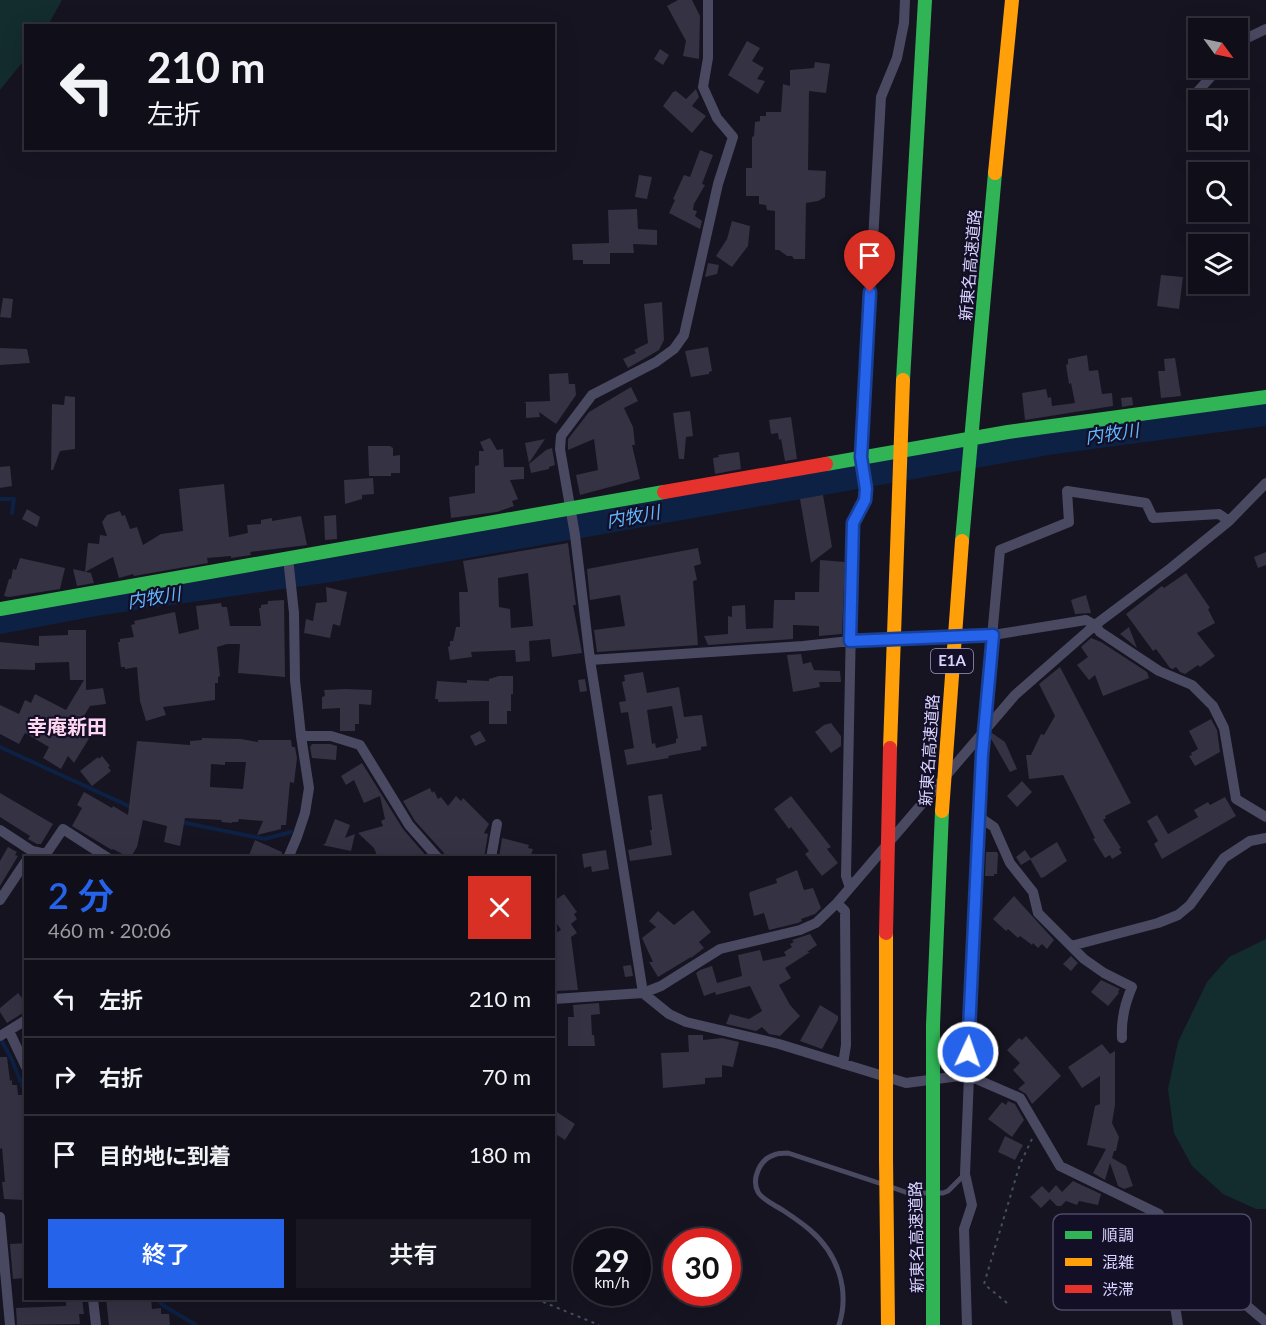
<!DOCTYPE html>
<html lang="ja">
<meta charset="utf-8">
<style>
:root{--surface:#100f19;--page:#191822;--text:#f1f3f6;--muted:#9c9ca2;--line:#302f38;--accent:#2563eb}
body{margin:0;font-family:Lato,"Noto Sans JP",sans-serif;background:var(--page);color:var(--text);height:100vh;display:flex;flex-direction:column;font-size:22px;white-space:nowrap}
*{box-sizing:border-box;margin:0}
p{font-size:20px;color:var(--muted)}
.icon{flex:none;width:33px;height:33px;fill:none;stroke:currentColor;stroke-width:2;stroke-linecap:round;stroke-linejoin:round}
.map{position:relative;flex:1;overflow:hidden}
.sheet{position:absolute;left:24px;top:856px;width:531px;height:444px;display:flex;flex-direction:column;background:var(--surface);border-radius:0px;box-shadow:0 6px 24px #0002,0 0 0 2px var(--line)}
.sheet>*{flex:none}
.guide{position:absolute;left:24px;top:24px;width:531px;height:126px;border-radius:0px;box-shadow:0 6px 24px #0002,0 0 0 2px var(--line);background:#100f19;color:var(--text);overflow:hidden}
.needle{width:39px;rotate:123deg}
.buttons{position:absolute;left:1188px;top:18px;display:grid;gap:12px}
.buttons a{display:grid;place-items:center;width:60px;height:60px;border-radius:0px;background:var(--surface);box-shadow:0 6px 24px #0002,0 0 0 2px var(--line);font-size:30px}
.speed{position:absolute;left:573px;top:1228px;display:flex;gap:12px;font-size:30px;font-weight:700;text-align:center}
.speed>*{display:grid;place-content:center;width:78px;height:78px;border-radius:50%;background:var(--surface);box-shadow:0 6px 24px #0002,0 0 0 2px var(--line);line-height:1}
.speed small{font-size:15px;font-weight:400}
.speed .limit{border:9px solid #d22;background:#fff;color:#111}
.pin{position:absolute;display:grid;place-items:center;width:51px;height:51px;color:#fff;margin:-62px -26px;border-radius:50% 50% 50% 0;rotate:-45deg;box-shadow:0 0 6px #0007}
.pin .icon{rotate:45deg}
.me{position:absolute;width:66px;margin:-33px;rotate:3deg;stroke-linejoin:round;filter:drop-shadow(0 0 4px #0008)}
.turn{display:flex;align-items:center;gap:21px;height:126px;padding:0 24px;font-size:27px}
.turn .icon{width:78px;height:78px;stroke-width:2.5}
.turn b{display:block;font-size:42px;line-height:51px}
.round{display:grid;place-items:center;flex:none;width:63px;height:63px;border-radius:0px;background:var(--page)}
.head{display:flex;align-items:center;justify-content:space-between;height:102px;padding:0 24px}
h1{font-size:36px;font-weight:600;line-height:45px;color:var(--accent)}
.action{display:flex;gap:12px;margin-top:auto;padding:12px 24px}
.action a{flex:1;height:69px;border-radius:0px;background:var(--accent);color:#fff;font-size:24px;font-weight:600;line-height:69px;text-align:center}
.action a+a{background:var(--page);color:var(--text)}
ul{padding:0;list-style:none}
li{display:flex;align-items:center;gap:18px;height:78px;padding:0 24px;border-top:2px solid var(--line)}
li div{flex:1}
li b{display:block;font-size:22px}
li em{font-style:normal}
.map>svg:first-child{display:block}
.green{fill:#132c2d}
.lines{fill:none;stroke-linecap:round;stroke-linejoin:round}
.stream{stroke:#0d2144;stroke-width:4}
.river{stroke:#0d2144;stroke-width:24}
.building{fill:#343243;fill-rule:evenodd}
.path{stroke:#44505f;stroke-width:2;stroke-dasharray:3 4.5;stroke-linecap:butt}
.lane{stroke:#4a4962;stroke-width:5}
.street{stroke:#4a4962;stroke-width:10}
.fast{stroke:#30b455;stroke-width:14}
.slow{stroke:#ff9f0a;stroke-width:14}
.jam{stroke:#e5322d;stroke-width:14}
.route-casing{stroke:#184099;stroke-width:15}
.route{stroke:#2563eb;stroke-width:10}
.labels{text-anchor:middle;stroke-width:4.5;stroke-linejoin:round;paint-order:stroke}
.shield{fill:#130f26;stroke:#9e99be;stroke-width:1.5}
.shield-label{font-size:15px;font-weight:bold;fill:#d9d4ff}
.street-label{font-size:16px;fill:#d9d4ff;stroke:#130f26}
.water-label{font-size:18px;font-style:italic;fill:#62b6ff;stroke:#130f26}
.quarter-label{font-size:20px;font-weight:bold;fill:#ffd6f0;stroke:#130f26}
.key{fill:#130f26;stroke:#4e4a67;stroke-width:1.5}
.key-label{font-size:16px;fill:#d9d4ff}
</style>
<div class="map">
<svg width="1266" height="1325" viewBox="0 0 1266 1325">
<rect width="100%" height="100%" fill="#161421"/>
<path class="green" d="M0,0H62L48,25L26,26L25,59L0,90Z
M1266,939V1209H1256L1223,1194L1192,1166L1174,1133L1168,1089L1178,1042L1207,982L1229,957Z"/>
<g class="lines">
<path class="stream" d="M0,499H14L12,513
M0,747L133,808
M181,822L265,839L291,832
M0,1038L11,1058L26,1094
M157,1299L164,1306L196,1325"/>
<path class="river" d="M0,622L101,603L337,569L1054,442L1266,414"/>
</g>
<path class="building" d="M678,0H692L700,16L699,59L683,56L686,41L667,6Z
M747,41L760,48L752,61L764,68L757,79L765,81L758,94L728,75Z
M660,49L669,55L663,65L654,59Z
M815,62L830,64L826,93L809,91L808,170L826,171L825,197L818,201L806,203L805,259H794L792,256H787L779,250H775V211L767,210L766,205L759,204V196H746V168H752V137L754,136L755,122L760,121V116H766V112H781L783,84L790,86V70L814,68Z
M696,89L699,97L692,106L706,116L692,133L663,106L673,92L676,91L686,99Z
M700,150L713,155L702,184L705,185L694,204L693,210L697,211L695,216L702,221L700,229L669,213L675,200L673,199L684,175L690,177Z
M639,175L652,177L647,199L635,197Z
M637,209L638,229L657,230V245L633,244L634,253H610V264H583V260H573L572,244L609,243L608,210Z
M732,221L750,226L748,246L732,267L716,256L727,239Z
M708,263L719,265L717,274L705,277Z
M1161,275L1183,277L1179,309L1157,306Z
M3,298L13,299L11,318L0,317Z
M662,302L664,340L659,350L628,368L623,359L636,353L634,350L648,343L644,304Z
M708,347L712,371L709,372V374L691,377L685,351Z
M0,348L27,349L30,363L0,365Z
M1087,355L1089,371L1098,370L1102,394L1112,393L1113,406L1025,420L1022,393L1046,389L1048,398L1051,397L1052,406L1075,403L1071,383L1069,384L1066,365L1068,364V359Z
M1175,358L1181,396L1161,398L1158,371H1165L1164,359Z
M568,373L569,384H575L576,395L556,424L539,412L540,417L526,418V403L524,402L550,401L549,374Z
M631,387L638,401L624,408L633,427L635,445H632L640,479L580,495L576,475L598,470L594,439L568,450V439L589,412Z
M65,396L75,397V449L60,451L53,470H51L52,404L64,405Z
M1132,397L1133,405L1122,407L1121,398Z
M690,411L693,436L686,437L684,459H679L673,413Z
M791,417L797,459L785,461L781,439L779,440L778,433L771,434L769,420Z
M490,438L497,450L503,449L504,467H524V479L510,480L518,499L512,501L514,506L497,512L451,518L449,497L475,493V466L479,465V451H484L480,442Z
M545,439L529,463L525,443Z
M368,446H390L393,448V456L400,455V473H391V476H369Z
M552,448L555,465L549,467V469L531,473L529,464L546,450Z
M739,452L741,469L715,474L713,458L719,457L718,455Z
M10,466L12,486L0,488V467Z
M373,478L374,494L362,495V499L345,504L344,480Z
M224,484L229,537L248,533L247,525L261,524V520L272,518V521L301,516L307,545L250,552L251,555L231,558V556L207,558L208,563L134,576L133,574L119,578L113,557L85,572L88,543L99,544L100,535L107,536L102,522L107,515L120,511L122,516L125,515L130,529L137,527L143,545L161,534L183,531L179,489Z
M823,495L832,547L811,563L800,499Z
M27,509L40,517L37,527L22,519Z
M336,515L337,539L325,540L324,516Z
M568,543L576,605H573L582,653L552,657L550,639L529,641L530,661L516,662L515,650L471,652L472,657L450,660L448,647L450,646V641H453L456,627H460L459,592H468L463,561ZM528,573L533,626L511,628L510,609L499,607L498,578Z
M698,548L701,564L694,566L697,580L693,581L698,645L597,652L594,630L625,626L620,595L590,600L587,569Z
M1266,552V565L1258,568L1254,557Z
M20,558L65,568L60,589L9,597L4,596L9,579H11L13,569L16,570Z
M820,560L845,562L842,634L819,636V626L793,625V639L708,645L704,636L728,634V616L732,617V606L745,605L746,629L773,628L774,600H795V592H819Z
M73,569L91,573L94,583L77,586Z
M1186,573L1210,608L1208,609L1215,623L1197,633L1215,656L1200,667L1198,665L1185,674L1180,672L1176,667L1173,669L1170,668L1156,649L1153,651L1126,614L1162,586L1164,588Z
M326,587L347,592L340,626L333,624L330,638L304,633L306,619L313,621L316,603L327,602Z
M1086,595L1091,613L1075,614L1071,600Z
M284,600L285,677L238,673L240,644H227L217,647L220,676L218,677V683H215V700L163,707L166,715L146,721L140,701L137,667L125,669V667H121L118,642H120V639L134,637L131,625L135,624L134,621L175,612L179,634L199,629L196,606L221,603L222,607H227L230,626H261L259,608H261V605L268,604V601Z
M1129,627L1137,648L1120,634Z
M68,630H86V690L103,688L106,704L90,706L79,724L93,732L74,763L68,756L61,769L43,758L49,747L25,733L19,744L0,734V705L19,714L25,700L31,703L35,694L66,710L84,680H70L69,662L35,663V670L0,669V642L39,646V636L68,635Z
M1091,638L1101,642L1147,672L1149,678L1103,696L1095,675L1089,680L1077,665L1088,657L1081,647Z
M801,654L803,664L811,662L814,670L840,671L841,682H819L820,687L793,692L787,655Z
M1060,667L1131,803L1105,816L1106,818L1103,820L1121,848L1119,849L1122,853L1112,859L1110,855L1105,858L1093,839L1095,838L1063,775L1029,779L1026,755H1031L1041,734L1044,735L1055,716L1039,684Z
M643,672L647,693L679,687L684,717L702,715L707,746L701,747V750L678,754L668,756L669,758L627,765L624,750L634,748L628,712L621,713L619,702L626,701L622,682L625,681L624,675ZM672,706L678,738L676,739V743L656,748L655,743L652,744L647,710Z
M499,676H513V694H511V711H507V724H489V701L438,702V699H435L437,681L467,683V680L489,681V679Z
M585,679L587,691L580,692L578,680Z
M345,689L372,690L371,705L359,704V724H355V731H340V708L322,709V697L325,696L324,690Z
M1211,719L1217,730L1220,752L1195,766L1189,756L1192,755L1191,753L1198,749L1189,731Z
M831,723L841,736V746L831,753L815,732L824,725Z
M480,731L486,741L475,746L470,736Z
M992,733L1005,742L1017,769L1010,772L990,737Z
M202,738L241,739L258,742V740H291L292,747H295L297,758L294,783L290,782L286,825H281V829L257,835L263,821L239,819L238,822H232V823L221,822L222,820L185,818L180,846L164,842L167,826L143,820L137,847L130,858L113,849L112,850L72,826L82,808L77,805L84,792L112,808L113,806L128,815L137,741L190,745V741L202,740ZM225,762H246L243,789L210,787L211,764L225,765Z
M312,744H330L337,746L336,760L312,758L310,747Z
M102,756L110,766L108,767L111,771L92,786L80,771L98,757L99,759Z
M362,763L403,829L428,858H378L374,848L358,833L383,826L381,821L385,819L380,796L364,803L354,780L346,785L341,776Z
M1022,781L1032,792L1017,807L1007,796Z
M430,788L432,793L434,791L438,799L441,797L448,806L456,796L461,801L463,798L489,824L484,833L488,834L484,858H445L444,853L415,821L403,801Z
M0,793L53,824L41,844H37L28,839L30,836L0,817Z
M662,794L672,855L630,861L628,850L652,845L650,830H652L648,796Z
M791,796L831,847L827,849L838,863L822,876L805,854L809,851L791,827L789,829L774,809Z
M1225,797L1236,816L1162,859L1154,844L1158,841L1147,821L1157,815L1168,834L1198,817L1194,810L1208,802L1210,805Z
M335,819L350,825L345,838L355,834L351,851L322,845L325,844Z
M502,838L529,845L528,848L533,849L530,858H499Z
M255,840L282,852L281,858H248Z
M1057,842L1067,861L1044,877L1041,878L1030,859Z
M8,847L17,852L15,855L18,856L0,886V861Z
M606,850L609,869L592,872L591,866L584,868L582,854Z
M1025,850L1031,859L1021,865L1016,857Z
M986,852H997L998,854L997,874H994V876H985Z
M797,870L804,890L813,888L821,908L815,914L801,919L802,921L798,923L769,930L764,913L754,916L749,894L750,892L777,883L776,879Z
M564,894L577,912L574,914L577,919L571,924L577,933L571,937L578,990L555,991L554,934L561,930L554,919V901Z
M1014,896L1054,940L1047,949L1042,944L1038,948L1033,943L1032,945L1020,936L1018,938L1008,929L1006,931L993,919Z
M693,910L711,932L699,942L704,948L691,958V957L658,977L649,962H653L642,938L656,927L649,921L658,911L674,925Z
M810,934L817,945L807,952H810L785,968L791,978L779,985L790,1005L800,1016L780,1036L769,1034L762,1027L756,1031L726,1024L730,1014L749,1019L762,1011L750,986L716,995L715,992L704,996L696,973L700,970L712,966L717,983L742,976L738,955L760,950L763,961L786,956L784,952L792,947L790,944L794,942L792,940Z
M1071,956L1078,963L1071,971L1063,964Z
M631,965L633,976L625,977L623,966Z
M1101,980L1120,989L1118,992L1119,993L1108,1006L1091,992Z
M18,993L26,1003V1011L7,1023L0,1012V1008Z
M599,1003L600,1014L591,1015L592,1035H594L595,1046H568V1017H574L573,1005Z
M820,1005L838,1016V1020L822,1049L800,1041Z
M688,1035H703V1040L722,1038L739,1042L733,1067L722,1065V1077L705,1078V1084L663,1088L661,1053L689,1052Z
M1026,1036L1061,1076L1032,1104L1026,1094L1018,1089L1025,1083L1013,1070L1020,1063L1007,1050L1019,1038L1022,1040Z
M1102,1044L1110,1054L1115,1051V1105L1112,1123L1119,1137L1116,1151H1114L1112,1158L1126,1166L1133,1186L1124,1189L1118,1186L1110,1163L1105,1180L1093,1173L1106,1149L1087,1145L1095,1106L1100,1104V1076L1082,1088L1068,1067Z
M0,1057H7L10,1081L12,1080V1085H17L18,1095H26L25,1200L4,1199L2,1182H5L2,1148L0,1149Z
M1008,1101L1015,1104L1024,1120L1012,1137L988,1119L1002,1102L1006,1105Z
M554,1110L575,1124L565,1140L554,1133Z
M1005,1136L1023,1145L1015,1160L998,1152Z
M1073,1181L1101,1194L1098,1205L1079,1201L1077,1205L1066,1201L1061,1206H1057L1050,1199L1041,1208L1030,1197L1042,1186L1049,1193L1056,1185L1062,1192Z
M26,1243V1278L13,1279L10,1244Z
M66,1299H82L84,1314H79L80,1324L17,1325L16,1308L66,1306Z
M106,1299H151L152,1309L161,1308V1314H169L170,1325H109Z"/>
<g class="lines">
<path class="path" d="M536,1299L599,1325
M1007,1303L984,1284L1020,1164L1032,1139"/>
<path class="lane" d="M891,1187L908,1193H943L948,1191L965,1174
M839,1325C850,1290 838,1254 810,1230C802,1223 793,1217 784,1211C777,1206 762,1200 758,1192C751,1179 760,1159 774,1155C778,1153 783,1153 788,1153L882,1184"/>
<path class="street" d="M708,0V58L703,87L717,118L733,137L718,184L684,335L674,349L656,362L592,395L561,436L560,449L575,535L590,660L643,993L669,1014L686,1022L779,1044L906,1083L967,1075L1020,1098L1060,1166L1159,1214L1172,1242L1266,1322
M1238,47L1243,40L1266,29
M1198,91L1219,68
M590,660L803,646L850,641L993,635L1086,620L1095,625L1100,632L1159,671L1192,685L1213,706L1224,728L1236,799L1266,817
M301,736H331L360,745L409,825L438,858
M978,816L994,827L1010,863L1033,892L1038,913L1084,959L1104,973L1132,987C1125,1003 1121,1021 1122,1038
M0,830L32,851L46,854L63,829L108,858
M288,858L297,837L305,813L309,788L301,736L295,680L294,613L288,558
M491,858L497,824
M850,888L846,876L853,523L865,500L866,489L861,457L881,97L897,58L904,23L905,0
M0,900L26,861
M837,903L845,911L846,1045L843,1064
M1071,946L1158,923L1178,915L1190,905L1224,858L1250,841L1266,838
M554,999L643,993L661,986L720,949L800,930L816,923L837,903L1015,695L1095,625L1171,568L1229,521L1266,483
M9,1031L26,1067
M0,1036L26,1020
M0,1217L10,1325
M1172,1242C1167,1269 1174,1298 1178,1325
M93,1299L96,1325
M967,1325L964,1229L972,1205L965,1174L983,735L1000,550L1069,522L1067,491L1146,503L1153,518L1219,514L1229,521"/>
<path class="fast" d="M903,380L925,0
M826,464L1008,432L1266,397
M962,541L995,173
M0,609L664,492
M933,1325V1025L942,811"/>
<path class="slow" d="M995,173L1012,0
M890,748L903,380
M942,811L962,541
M886,933V1159L888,1325"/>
<path class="jam" d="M664,492L826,464
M886,933L890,748"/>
</g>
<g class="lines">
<g class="route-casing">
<path id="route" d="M870,292L861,457L866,489L865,500L853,523L850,641L993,635L982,755L968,1052"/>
</g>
<use href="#route" class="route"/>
</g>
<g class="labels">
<rect class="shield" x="931" y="649" width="42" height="24" rx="4.5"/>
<g class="shield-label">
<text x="952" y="666">E1A</text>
</g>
<g class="street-label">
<text transform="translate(970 265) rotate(-85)" y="6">新東名高速道路</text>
<text transform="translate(929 750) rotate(-86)" y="6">新東名高速道路</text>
<text transform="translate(916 1237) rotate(-91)" y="6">新東名高速道路</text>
</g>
<g class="water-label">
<text transform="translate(1112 434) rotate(-8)" y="6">内牧川</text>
<text transform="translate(633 517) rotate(-10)" y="6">内牧川</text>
<text transform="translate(154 598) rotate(-9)" y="6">内牧川</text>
</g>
<g class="quarter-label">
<text x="67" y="734">幸庵新田</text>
</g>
</g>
<rect x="1053" y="1214" width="198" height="96" rx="9" class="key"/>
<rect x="1065" y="1231" width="27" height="8" fill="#30b455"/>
<rect x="1065" y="1258" width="27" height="8" fill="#ff9f0a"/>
<rect x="1065" y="1285" width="27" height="8" fill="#e5322d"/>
<g class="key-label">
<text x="1102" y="1241">順調</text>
<text x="1102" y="1268">混雑</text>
<text x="1102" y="1295">渋滞</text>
</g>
</svg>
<div class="buttons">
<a><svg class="needle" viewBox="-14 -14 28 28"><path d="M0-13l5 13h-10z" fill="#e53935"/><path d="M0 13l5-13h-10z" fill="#9c9ca2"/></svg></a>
<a><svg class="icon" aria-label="sound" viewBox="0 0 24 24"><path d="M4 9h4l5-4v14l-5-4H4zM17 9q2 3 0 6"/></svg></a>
<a><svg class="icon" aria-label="search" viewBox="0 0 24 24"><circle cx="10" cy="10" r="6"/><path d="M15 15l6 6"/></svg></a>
<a><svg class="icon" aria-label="layers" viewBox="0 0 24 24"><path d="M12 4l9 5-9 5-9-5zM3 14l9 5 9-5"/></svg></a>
</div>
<div class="speed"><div>29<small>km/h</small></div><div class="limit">30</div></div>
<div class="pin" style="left:870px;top:292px;background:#d93025"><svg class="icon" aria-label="arrive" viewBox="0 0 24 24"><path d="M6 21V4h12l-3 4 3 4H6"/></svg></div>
<svg class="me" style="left:968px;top:1052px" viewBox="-20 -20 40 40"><circle r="17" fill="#2563eb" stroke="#fff" stroke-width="3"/><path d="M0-11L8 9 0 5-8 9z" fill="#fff"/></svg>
<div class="guide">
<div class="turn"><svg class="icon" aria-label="left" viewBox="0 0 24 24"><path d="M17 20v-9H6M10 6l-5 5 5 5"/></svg><div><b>210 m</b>左折</div></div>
</div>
<section class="sheet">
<div class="head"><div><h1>2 分</h1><p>460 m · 20:06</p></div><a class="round" style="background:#d93025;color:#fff"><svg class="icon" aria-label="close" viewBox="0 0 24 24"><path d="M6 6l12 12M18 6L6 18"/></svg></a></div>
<ul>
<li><svg class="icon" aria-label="left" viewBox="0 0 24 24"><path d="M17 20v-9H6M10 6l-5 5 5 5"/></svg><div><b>左折</b></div><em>210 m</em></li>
<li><svg class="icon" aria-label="right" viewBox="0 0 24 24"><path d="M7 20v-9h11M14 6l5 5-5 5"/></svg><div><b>右折</b></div><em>70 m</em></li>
<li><svg class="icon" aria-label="arrive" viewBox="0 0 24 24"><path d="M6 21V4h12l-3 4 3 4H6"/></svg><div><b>目的地に到着</b></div><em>180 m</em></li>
</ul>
<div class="action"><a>終了</a><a>共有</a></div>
</section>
</div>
